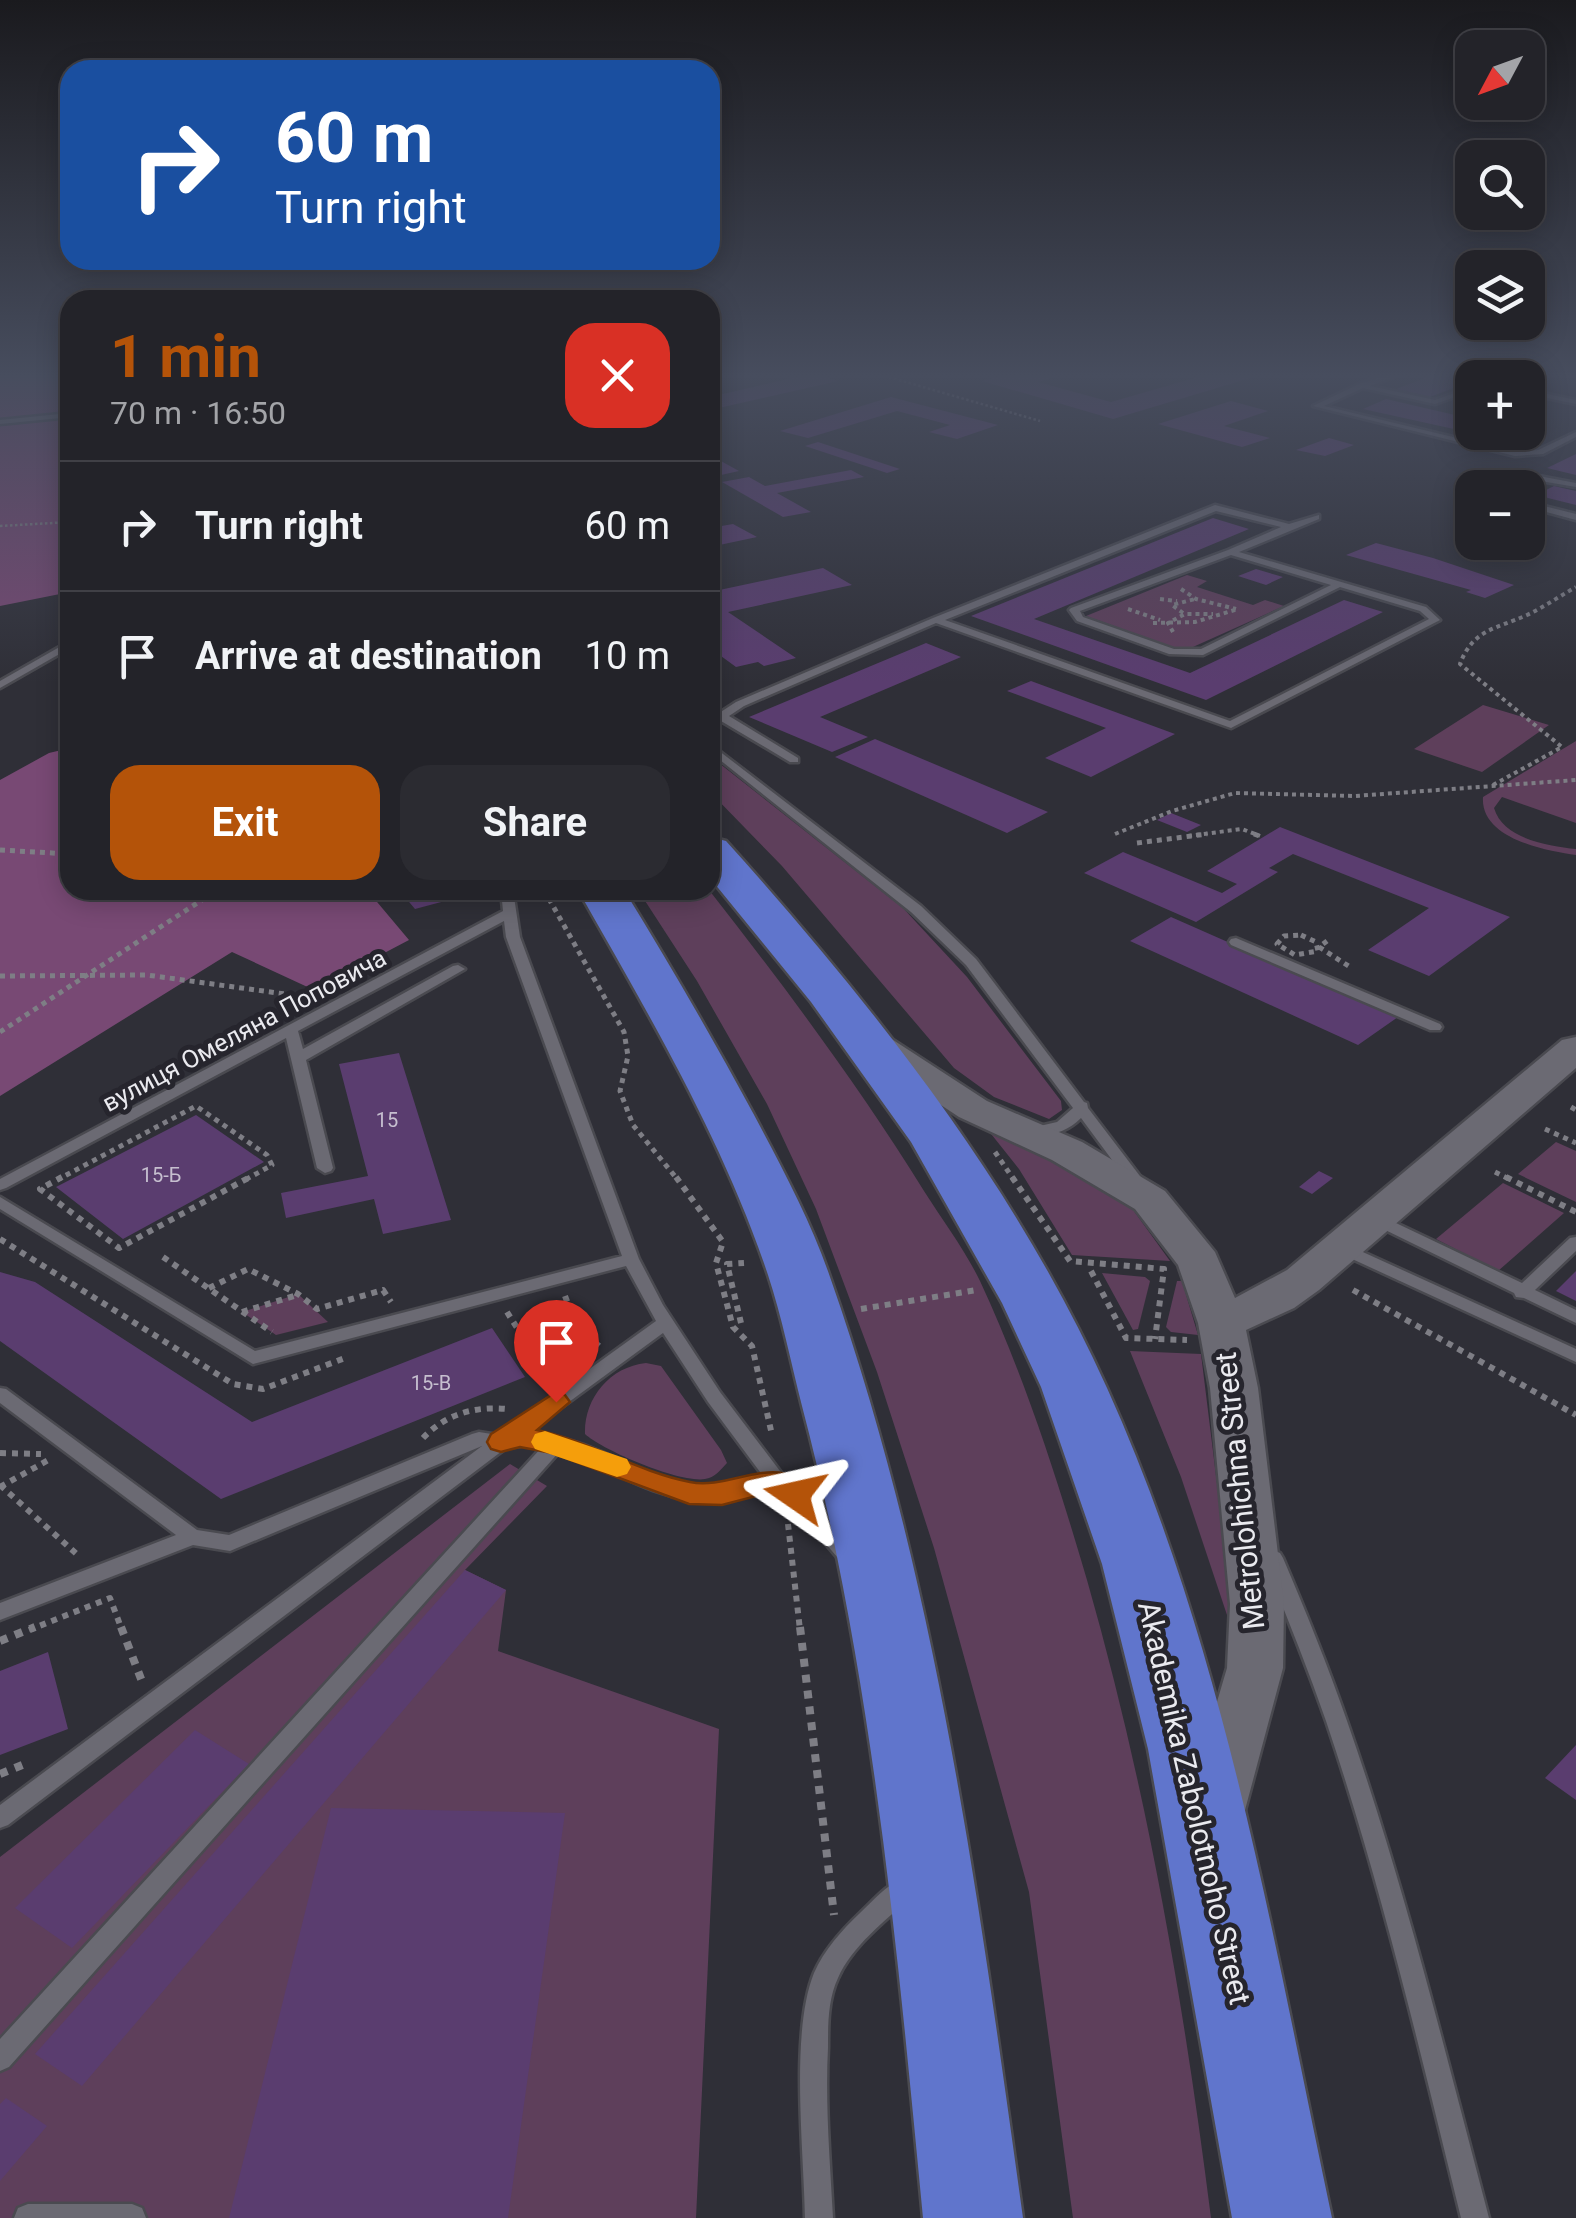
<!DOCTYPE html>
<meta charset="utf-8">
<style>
:root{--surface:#232329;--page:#2b2b31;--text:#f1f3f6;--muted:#a3a4a8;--line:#404046;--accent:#b45309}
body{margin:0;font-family:Roboto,sans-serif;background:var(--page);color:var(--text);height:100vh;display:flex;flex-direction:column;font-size:38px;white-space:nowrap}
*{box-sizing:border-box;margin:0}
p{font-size:32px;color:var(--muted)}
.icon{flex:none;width:55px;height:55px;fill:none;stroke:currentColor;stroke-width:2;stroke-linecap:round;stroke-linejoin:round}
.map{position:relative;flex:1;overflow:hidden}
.side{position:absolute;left:60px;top:290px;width:660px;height:610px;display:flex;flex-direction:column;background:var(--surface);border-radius:30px;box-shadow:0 5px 25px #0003,0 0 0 2px var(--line)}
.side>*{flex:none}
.banner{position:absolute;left:60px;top:60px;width:660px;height:210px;border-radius:30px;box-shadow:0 5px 25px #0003,0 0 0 2px var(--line);background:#1a4fa0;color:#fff;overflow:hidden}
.needle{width:65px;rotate:229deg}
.buttons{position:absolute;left:1455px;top:30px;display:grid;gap:20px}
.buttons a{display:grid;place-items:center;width:90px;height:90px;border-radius:20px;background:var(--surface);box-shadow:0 5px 25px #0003,0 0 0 2px var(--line);font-size:50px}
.pin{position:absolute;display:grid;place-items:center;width:85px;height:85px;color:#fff;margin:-102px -42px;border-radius:50% 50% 50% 0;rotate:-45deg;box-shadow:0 0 10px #0007}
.pin .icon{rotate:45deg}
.me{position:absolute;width:110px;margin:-55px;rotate:281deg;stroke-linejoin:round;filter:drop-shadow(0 0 8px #0008)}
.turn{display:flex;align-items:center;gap:35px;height:210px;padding:0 50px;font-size:45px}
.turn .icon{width:130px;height:130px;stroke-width:2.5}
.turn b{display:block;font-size:70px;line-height:85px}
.round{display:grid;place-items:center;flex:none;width:105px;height:105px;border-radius:30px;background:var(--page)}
.headline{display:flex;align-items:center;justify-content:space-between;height:170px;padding:0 50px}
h1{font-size:60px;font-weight:700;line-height:75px;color:var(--accent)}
.button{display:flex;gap:20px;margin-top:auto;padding:20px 50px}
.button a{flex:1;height:115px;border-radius:30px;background:var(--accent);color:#fff;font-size:40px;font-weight:700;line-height:115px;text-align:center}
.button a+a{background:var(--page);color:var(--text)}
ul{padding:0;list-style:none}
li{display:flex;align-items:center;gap:30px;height:130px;padding:0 50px;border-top:2px solid var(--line)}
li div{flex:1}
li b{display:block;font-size:38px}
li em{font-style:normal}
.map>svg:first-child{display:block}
.green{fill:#5e3f5b}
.forest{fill:#784974}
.building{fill:#5a3d6f}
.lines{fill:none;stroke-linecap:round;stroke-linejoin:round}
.service-casing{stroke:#4a4a50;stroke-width:5}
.tertiary-casing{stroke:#4a4a50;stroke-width:5}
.trunk-casing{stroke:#4a4a50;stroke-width:5}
.path-far4{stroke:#7e7e85;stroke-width:2.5;stroke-dasharray:2.5 2.5;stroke-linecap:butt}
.path-far3{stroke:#7e7e85;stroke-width:4;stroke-dasharray:4 4;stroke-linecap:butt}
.path-far2{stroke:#7e7e85;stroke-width:5;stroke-dasharray:5 5;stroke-linecap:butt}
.path-far1{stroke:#7e7e85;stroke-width:6;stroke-dasharray:6 6;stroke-linecap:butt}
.path{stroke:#7e7e85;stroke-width:8;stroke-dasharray:8 8;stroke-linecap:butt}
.service{fill:#6b6a73;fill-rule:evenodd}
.tertiary{fill:#6b6a73;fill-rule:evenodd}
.trunk{fill:#6075cc;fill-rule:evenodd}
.route{fill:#b45309;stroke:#753606;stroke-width:2.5}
.slow{fill:#f59e0b}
.labels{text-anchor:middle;stroke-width:10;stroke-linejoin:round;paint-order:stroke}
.number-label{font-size:20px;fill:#c6bfcf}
.street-label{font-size:25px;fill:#eaeaef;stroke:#26252d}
.near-street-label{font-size:30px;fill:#eaeaef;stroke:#26252d}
</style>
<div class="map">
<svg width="1576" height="2218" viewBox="0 0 1576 2218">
<rect width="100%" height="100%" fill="#2f2f37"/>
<path class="green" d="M1187,575L1207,581L1197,587L1253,605L1265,600L1284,606L1184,651L1086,616Z
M1483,705L1549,725L1482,772L1414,749Z
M1576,741V823L1502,797L1494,808C1503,839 1548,846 1576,849V855C1545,851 1480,838 1483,797Z
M710,756L903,908L967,977L1061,1101L1062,1110L1049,1119L994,1097L954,1068L782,866L710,792Z
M638,890H709C785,987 859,1086 924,1191C943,1221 965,1250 980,1281C1025,1378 1057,1478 1087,1580C1147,1789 1184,2003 1211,2218H1073L1029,1892L934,1548L877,1372L816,1209L767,1104L697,981Z
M984,1125L1058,1158L1126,1200L1170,1261L1072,1255L1019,1169Z
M1556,1142L1576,1151V1202L1518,1174Z
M1503,1183L1564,1213L1498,1271L1436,1239Z
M1102,1273L1145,1277L1150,1281L1138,1329L1133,1330Z
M1177,1281H1182L1198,1335L1171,1332L1166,1327Z
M298,1294L328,1322L276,1335L242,1312Z
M1130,1351L1201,1354L1230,1589L1231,1627L1181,1477Z
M646,1363L661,1366L721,1450L727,1463C722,1468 716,1476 709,1478C687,1487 602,1450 585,1434C584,1399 609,1367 646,1363Z
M510,1464L547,1486L465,1570L506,1590L498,1651L719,1729L696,2218H0V1857Z"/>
<path class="forest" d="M0,373H70V592L0,606Z
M70,748V890H367L409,940L314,990L232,952L0,1096V780L49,753Z"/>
<path class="building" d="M813,373L838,381L710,410V397Z
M1013,373H1067L1038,382L1111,402L1212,373L1264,374L1113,419L982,381Z
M1439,373H1492L1430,397L1396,389Z
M891,397L998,425L957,439L929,432L950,425L897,411L808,438L780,431Z
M1386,399L1472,419V433L1363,409Z
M1231,401L1268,411L1224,426L1270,438L1242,447L1158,424Z
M1329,438L1354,445L1325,456L1296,450Z
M818,442L900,469L887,473L805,446Z
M1576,454V475L1547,468Z
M710,455L739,471L712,477Z
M851,470L864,477L777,493L811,512L783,517L722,482L749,477L765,486Z
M1554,486L1576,491V505L1536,495Z
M1213,518L1249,529L1034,619L1190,673L1344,600L1383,612L1206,700L971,616Z
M733,524L757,537L710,547V528Z
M1376,543L1433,558L1514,585L1485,598L1466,592L1471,590L1346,555Z
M823,568L852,585L728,612L796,658L764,666L758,662L736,667L710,648V592Z
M1256,569L1283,577L1266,585L1238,576Z
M926,643L961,657L820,717L868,737L832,752L749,717Z
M1031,681L1175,734L1091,777L1045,758L1106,728L1007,691Z
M875,739L1048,812L1007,833L835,757Z
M1171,813L1201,825L1187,832L1157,820Z
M1280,827L1510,917L1429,976L1368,950L1429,908L1293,854L1269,868L1278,872L1196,922L1084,873L1123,852L1222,893L1237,884L1207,871Z
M399,890H454L460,897L415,909Z
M1171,917L1398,1017L1358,1045L1130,941Z
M399,1053L451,1220L383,1234L374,1199L286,1218L281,1193L368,1176L339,1064Z
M196,1115L264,1162L123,1239L56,1187Z
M1319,1171L1333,1178L1312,1194L1299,1187Z
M1576,1271V1301L1556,1291Z
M0,1272L35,1282L252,1422L492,1328L525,1377L221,1499L0,1341Z
M465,1570L506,1590L82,2086L35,2054Z
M48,1652L68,1729L0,1755V1671Z
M195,1730L249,1764L72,1948L15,1908Z
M1576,1745V1800L1545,1778Z
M331,1808L565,1813L508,2218H229Z
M6,2098L47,2126L0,2181V2104Z"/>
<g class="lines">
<g class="service-casing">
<path id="service" d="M1393,373H1403L1370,386L1435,400L1472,387V391L1435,404L1363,388L1324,406L1515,452L1538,450L1576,432V437L1543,454L1515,456L1313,406L1359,384Z
M1506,373H1515L1507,378H1497Z
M1528,390L1576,400V404L1528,394Z
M70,413V417L0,424V420Z
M1528,474L1576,483V487L1529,479L1508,488H1496Z
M1528,502L1576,514V520L1528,507Z
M1215,505L1289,524L1319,515V519L1239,552L1426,607L1440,620L1231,728L936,623L744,706L729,716L798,758V762H790L721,721L710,727V719L736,702L933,618ZM1216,511L1281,527L1228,550L1071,608L1069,610L1077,621L1169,654L1203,655L1340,587L1420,611L1429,619L1230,721L945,620ZM1231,555L1331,585L1201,649H1174L1083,617L1080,611Z
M70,641V648L0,688V681Z
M710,744L921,906L976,959L1084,1102L1087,1103L1088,1108L1146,1184L1144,1187H1132L1081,1118C1067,1132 1050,1137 1031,1134L1028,1131L1031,1128L1057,1122L1073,1108L966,965L911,912L710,752Z
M501,890H513L520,937L639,1259L663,1305L720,1392L783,1475L802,1490L855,1553L852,1558L845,1561L838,1558L788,1500L773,1488C750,1494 727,1502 703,1501C651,1499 608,1465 560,1451L9,2067L0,2071V2039L542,1447L526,1445L506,1448L8,1825L0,1828V1805L482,1446L237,1548L230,1551L193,1545L0,1620V1603L176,1535L0,1403V1388L6,1389L197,1530L229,1535L472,1434L479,1432L498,1435L656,1321L626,1266L253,1364L0,1209V1197L255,1351L622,1256L506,937L504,921L298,1031L303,1049L453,966L458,965L465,969L306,1060L333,1168L331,1171L325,1173L317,1168L286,1038L6,1188L0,1190V1179L503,911ZM663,1333L708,1402L763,1476C742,1482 722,1488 701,1486C666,1485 635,1466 604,1453C579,1442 554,1435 528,1432Z
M1236,938L1440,1024L1442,1027L1440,1030H1430L1231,945L1229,942L1231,939Z
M1377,1214L1522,1283L1570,1238L1576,1237V1251L1535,1290L1576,1310V1323L1524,1298L1516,1297L1514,1293L1371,1223L1369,1219Z
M1343,1243L1576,1349V1362L1337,1252L1335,1248Z
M1273,1550L1280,1553L1283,1558C1306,1612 1328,1666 1347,1721C1404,1884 1445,2051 1489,2218H1461C1420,2051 1381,1884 1326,1721C1307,1666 1285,1612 1263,1558L1266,1553Z
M902,1879L910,1882L914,1890L910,1898C885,1921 852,1946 838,1978C828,1999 828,2024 828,2047C825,2104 830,2161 833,2218H805C804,2152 790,2032 814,1973C824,1950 842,1930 860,1913C873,1901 886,1885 902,1879Z
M28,2204H132L142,2208L146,2218H14L18,2208Z"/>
</g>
<g class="tertiary-casing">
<path id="tertiary" d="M874,1033L887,1036L987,1101L1082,1142L1165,1191L1215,1252L1235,1298L1287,1270L1562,1040L1576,1037V1068L1319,1290L1294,1308L1246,1330L1258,1388L1284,1604L1283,1668L1245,1810L1236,1829L1215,1837L1194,1829L1185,1810L1227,1668L1230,1604L1210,1388L1198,1323L1178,1265L1135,1209L1052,1160L959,1117L861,1052L855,1044L861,1036Z"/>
</g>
<g class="trunk-casing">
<path id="trunk" d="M710,837L726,841C874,1006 1015,1184 1107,1388C1225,1649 1273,1939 1332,2218H1232L1148,1749L1102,1564L1041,1387L1002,1303L911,1142L811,1002L710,878Z
M578,890H624C669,963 712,1037 753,1113C781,1166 811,1221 830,1277C937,1581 979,1901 1023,2218H923C897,1945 872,1672 802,1406C791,1363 782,1317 768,1275C723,1140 648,1013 578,890Z"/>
</g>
<path class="path-far4" d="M875,373L1040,421
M1557,373L1576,376
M1528,426L1545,430
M0,526L70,522"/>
<path class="path-far3" d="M1181,589L1196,599L1236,609
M1160,599L1177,601
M1128,609L1160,620
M1183,613L1172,605L1195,599
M1153,623L1195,622L1238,609
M1173,632L1168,623L1185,614H1213
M1493,785L1562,747L1460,664C1473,629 1496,629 1527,615C1544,607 1560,596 1576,587
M1115,834L1172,811L1235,793L1355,796L1576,780
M1188,836L1242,829L1260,836"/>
<path class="path-far2" d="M1254,834L1262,837
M1137,843L1207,834
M0,850L70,854
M544,890L624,1032L628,1056L620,1091L633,1125L678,1180
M1301,935L1316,942L1318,951L1295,955L1277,944L1284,936Z
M1327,941L1319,947L1350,967
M0,976L147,975L307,997
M0,1032L217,890
M1571,1107L1576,1110
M1545,1129L1576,1143
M995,1152L1014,1180
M1495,1172L1511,1180
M57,1180L196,1106L267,1155L272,1165L245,1180"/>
<path class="path-far1" d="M62,1177L40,1189L119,1248L250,1177
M676,1177L723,1242L716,1263L733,1327L752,1346L772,1435
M1012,1177L1070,1261L1164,1269L1155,1339
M1506,1177L1576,1212
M0,1239L233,1384L263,1389L345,1358
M163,1257L272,1332
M1091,1271L1126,1338L1187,1340
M209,1288L248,1269L298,1294L317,1309L383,1290L391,1302
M1353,1290L1576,1415
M565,1296L576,1325L599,1346
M861,1309L977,1290
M242,1312L297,1295
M507,1312L526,1342L576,1325
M741,1323L727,1264L744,1263
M423,1438C446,1414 474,1406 507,1409
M0,1453L41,1454
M0,1485L80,1557
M0,1487L52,1458
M788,1524L800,1630
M29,1630L110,1598L122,1630"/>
<path class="path" d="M121,1627L143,1684
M800,1627L834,1915
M0,1641L35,1627
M0,1774L25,1764"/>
<use href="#service" class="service"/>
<use href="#tertiary" class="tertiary"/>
<use href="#trunk" class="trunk"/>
</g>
<linearGradient id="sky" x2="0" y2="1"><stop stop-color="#1a1a1e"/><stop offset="0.55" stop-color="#474d5e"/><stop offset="1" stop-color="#474d5e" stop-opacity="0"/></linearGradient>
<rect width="1576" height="683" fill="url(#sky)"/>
<path class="route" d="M556,1392L565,1395L570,1402L537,1430C590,1441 638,1472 690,1482C732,1491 784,1447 810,1495L806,1503L795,1506L772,1492L722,1505L689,1504L552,1453L520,1447L501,1452L491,1449L487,1442L491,1434Z"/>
<path class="slow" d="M545,1431L627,1459L631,1467L627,1474L617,1477L535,1449L531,1442L535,1434Z"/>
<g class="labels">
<g class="number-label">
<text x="387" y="1127">15</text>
<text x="161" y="1182">15-Б</text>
<text x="431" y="1390">15-В</text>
</g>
<g class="street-label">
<text transform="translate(244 1030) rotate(-28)" y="9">вулиця Омеляна Поповича</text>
</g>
<g class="near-street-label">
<text transform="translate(1240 1491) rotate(-96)" y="10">Metrolohichna Street</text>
<text transform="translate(1194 1803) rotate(77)" y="10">Akademika Zabolotnoho Street</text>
</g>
</g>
</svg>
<div class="buttons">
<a><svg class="needle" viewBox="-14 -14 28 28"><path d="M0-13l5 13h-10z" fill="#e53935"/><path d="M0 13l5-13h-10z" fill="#a3a4a8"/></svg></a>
<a><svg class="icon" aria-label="search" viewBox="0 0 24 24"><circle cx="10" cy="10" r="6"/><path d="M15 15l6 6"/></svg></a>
<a><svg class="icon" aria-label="layers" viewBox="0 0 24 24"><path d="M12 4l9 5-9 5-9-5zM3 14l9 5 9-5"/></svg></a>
<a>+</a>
<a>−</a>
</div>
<div class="pin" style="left:556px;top:1402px;background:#d93025"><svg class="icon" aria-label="arrive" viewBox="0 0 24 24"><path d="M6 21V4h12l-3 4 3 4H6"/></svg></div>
<svg class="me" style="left:795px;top:1495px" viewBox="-20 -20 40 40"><path d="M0-17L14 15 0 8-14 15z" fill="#b45309" stroke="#fff" stroke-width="4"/></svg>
<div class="banner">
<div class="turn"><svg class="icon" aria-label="right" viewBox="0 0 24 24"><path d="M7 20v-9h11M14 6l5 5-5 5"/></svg><div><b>60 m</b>Turn right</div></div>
</div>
<section class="side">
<div class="headline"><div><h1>1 min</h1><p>70 m · 16:50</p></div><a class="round" style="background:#d93025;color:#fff"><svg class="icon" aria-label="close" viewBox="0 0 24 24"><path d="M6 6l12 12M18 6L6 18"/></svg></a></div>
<ul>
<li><svg class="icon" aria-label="right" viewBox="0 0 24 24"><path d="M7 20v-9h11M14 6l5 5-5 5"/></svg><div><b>Turn right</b></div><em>60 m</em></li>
<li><svg class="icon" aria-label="arrive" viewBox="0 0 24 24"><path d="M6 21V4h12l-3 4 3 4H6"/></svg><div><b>Arrive at destination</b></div><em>10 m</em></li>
</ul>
<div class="button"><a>Exit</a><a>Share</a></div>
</section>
</div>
